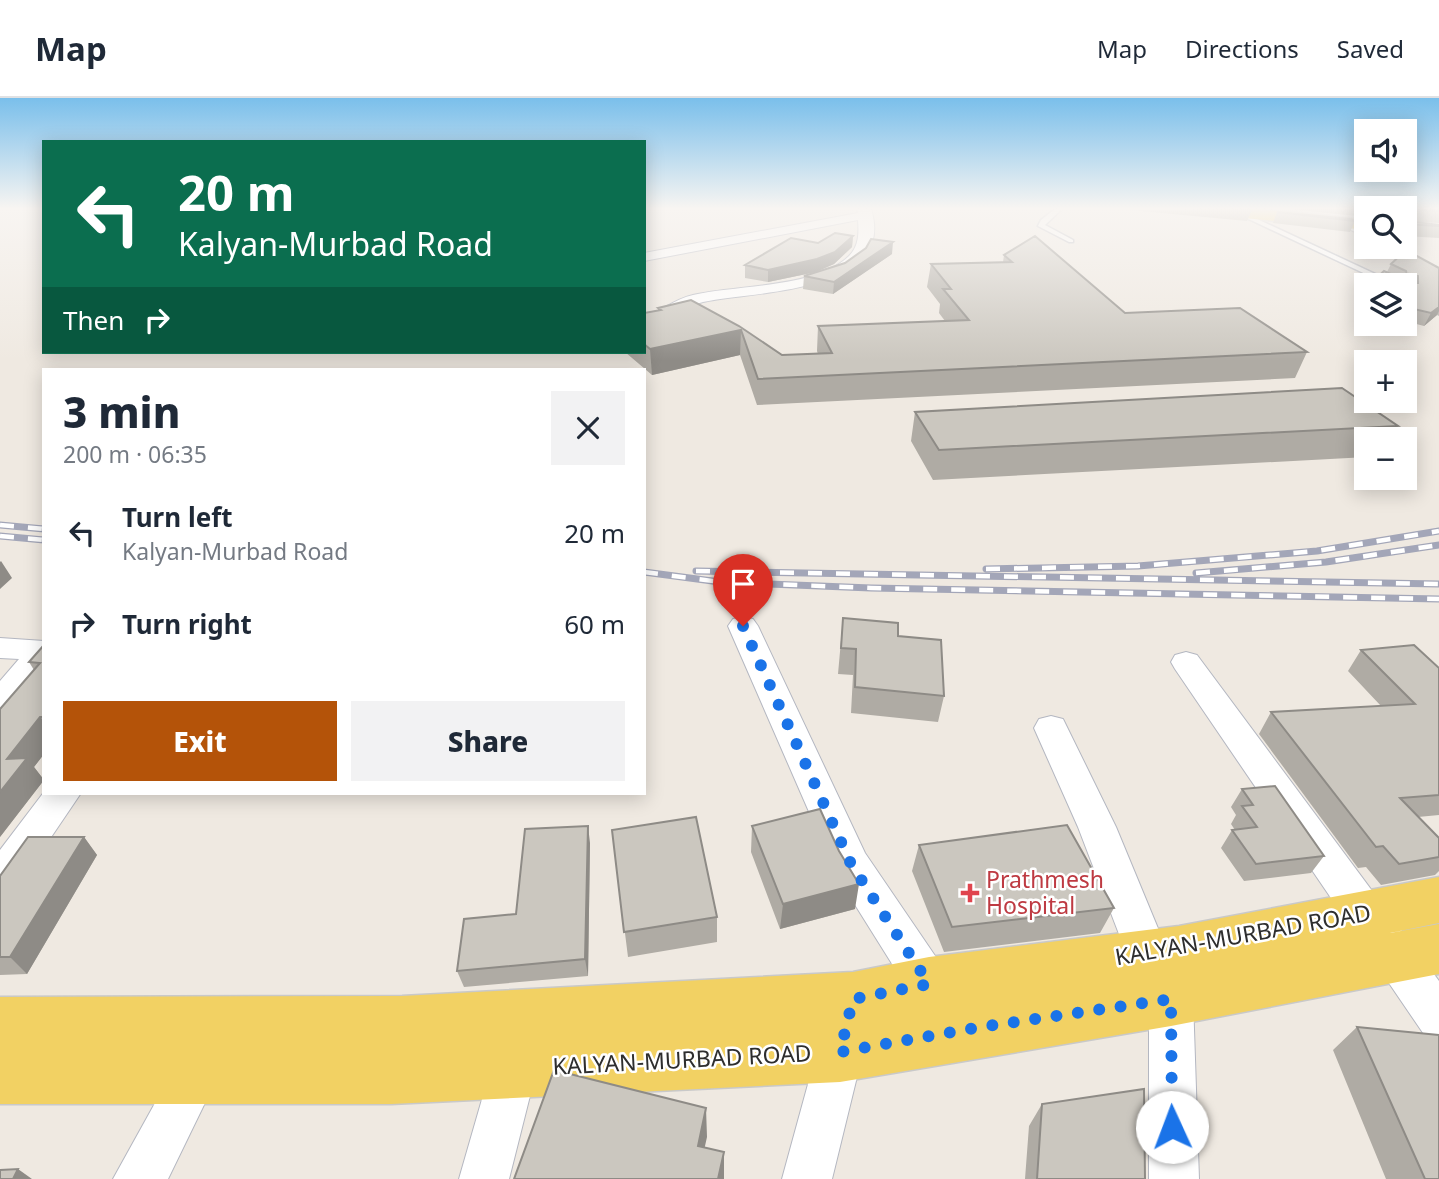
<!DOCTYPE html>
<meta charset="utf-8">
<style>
:root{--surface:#fff;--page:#f2f2f3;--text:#1f2937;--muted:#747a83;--line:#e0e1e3;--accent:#b45309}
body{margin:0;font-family:"Noto Sans",sans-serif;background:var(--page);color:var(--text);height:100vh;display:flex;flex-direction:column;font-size:26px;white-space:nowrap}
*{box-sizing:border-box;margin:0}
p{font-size:23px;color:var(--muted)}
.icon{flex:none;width:38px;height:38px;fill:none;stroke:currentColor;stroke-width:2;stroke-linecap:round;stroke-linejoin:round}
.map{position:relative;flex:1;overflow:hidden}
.drawer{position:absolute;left:42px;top:270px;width:604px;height:427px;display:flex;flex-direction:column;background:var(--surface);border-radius:0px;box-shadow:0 4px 18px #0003}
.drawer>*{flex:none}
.banner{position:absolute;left:42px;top:42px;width:604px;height:214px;border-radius:0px;box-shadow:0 4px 18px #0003;background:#0b6e4f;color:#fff;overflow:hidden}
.controls{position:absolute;left:1354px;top:21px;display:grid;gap:14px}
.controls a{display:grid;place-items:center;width:63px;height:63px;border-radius:0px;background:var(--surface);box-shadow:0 4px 18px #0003;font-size:35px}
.pin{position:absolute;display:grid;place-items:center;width:60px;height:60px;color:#fff;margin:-72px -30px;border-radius:50% 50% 50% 0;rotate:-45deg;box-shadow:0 0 7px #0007}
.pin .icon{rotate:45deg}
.me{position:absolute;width:77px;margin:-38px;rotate:358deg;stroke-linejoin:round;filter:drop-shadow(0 0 5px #0008)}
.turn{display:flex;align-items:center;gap:24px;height:147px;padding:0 21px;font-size:32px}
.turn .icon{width:91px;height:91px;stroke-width:2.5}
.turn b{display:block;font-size:49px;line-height:60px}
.then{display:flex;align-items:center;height:66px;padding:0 21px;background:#0003;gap:14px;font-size:26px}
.round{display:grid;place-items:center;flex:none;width:74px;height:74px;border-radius:0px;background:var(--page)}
.summary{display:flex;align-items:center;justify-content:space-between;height:119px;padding:0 21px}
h1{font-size:42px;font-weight:800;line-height:52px}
.cta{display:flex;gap:14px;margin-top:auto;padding:14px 21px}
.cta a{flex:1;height:80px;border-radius:0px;background:var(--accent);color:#fff;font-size:28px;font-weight:800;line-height:80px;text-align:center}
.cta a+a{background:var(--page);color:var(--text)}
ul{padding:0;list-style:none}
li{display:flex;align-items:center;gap:21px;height:91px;padding:0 21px}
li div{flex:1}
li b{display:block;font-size:26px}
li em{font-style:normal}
header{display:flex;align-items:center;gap:42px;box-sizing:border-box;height:98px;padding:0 35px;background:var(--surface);border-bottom:2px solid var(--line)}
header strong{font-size:33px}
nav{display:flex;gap:38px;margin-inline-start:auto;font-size:24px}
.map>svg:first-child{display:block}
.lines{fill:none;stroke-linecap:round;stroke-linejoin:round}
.service-casing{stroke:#b4b7c1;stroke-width:3}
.minor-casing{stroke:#b4b7c1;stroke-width:2}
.primary-casing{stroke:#c9c9c9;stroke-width:3}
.service{fill:#fff;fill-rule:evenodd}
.minor{fill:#fff;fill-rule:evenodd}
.primary{fill:#f2d163;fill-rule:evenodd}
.rail-casing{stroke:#a3a6b8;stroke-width:7}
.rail{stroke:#fff;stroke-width:4.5;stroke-dasharray:14;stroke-linecap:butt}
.wall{fill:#afaba4}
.shaded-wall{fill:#8e8b86}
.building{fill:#cbc7bf;stroke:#8e8b86;stroke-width:2;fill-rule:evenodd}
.route{stroke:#1a73e8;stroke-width:12;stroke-dasharray:0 21.6}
.health-dot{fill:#e0444e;stroke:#fff;stroke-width:2.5}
.labels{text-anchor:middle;stroke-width:5;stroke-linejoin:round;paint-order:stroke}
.near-health-label{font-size:23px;fill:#be3a42;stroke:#fff;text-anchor:start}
.near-street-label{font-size:23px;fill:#2e2e2e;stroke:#fff}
</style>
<header>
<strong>Map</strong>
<nav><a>Map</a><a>Directions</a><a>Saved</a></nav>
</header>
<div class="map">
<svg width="1439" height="1081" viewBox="0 0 1439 1081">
<rect width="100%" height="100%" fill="#efe9e1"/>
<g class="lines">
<g class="service-casing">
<path id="service" d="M1055,111H1062L1045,127L1073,142V144H1069L1038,128L1041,122Z
M1238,114H1242L1399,187H1389L1238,116Z"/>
</g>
<g class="minor-casing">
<path id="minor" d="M857,111H871C898,196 752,193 703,204C682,209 665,225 644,230V220C661,213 675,201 693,197C736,187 817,190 849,158C859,148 859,135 858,122L644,163V155L858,115Z
M1343,122H1353L1367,130V140L1343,128Z
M1382,149H1399L1439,172V183Z
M743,519L753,521L758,528L865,755L944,871L951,886L944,901L929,907L914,901L837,778L728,528L733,521Z
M0,540L44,543V573L11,612L0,615V583L19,561L0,560Z
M1186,554L1197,557L1439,883V942L1423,935L1175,571L1171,564L1175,557Z
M1051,618L1063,621L1116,729L1169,857L1163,871L1148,876L1133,871L1127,857L1078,729L1034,630L1039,621Z
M44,694L81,695L14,794L0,799V752Z
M1171,880L1186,886L1193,901L1199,1081H1149V901L1156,886Z
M842,923L858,930L865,946L832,1081H782L819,946L826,930Z
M514,947L530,954L537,970L509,1081H459L491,970L498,954Z
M196,953L212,960L219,976L168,1081H113L180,960Z"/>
</g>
<g class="primary-casing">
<path id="primary" d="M1196,111H1260L1367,122V132L1204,116Z
M1439,779V825L1390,835L1439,826V876L1171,928L840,984L391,1006H0V899L402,898L853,874L929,859L1179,828Z"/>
</g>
<use href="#service" class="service"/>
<use href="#minor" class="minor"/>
<use href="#primary" class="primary"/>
<g class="rail-casing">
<path id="rail" d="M0,427L44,431
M0,438L44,442
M986,471L1138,468L1317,453L1439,433
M696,473L1439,486
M644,474L720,484L871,490L1439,501
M1196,475L1326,464L1439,447"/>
</g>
<use href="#rail" class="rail"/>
</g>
<path class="wall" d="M1248,111L1252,112L1247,123L1130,112Z
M1289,111H1367V119Z
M1405,111H1439V125L1408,123L1439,127V140L1405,138Z
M1277,114L1355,123L1350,134L1273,125Z
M853,138L852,149L834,166L816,174L768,184L745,180V167L818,145Z
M892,156L833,196L803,191L804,178Z
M1004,157L1125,215L1307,254L1295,280L757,307L740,257L652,277L625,254H644V215L658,212V210L691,202L782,257L818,256L817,253L818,228L945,223L939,215L940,206L927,189L931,166L1003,164Z
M1391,166L1439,170V218L1437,217L1424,228L1405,223V187L1387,174Z
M1367,191V201L1362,200Z
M915,314L1398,328L1391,341H1367V359L933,382L911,343Z
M843,520L898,538L944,598L938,624L851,615L853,577L838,576Z
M44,547V656L34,669L44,682L0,739L34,572L29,564Z
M1361,552L1439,570V717L1418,719L1439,740V773L1435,777L1381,787L1366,769L1358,770L1259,636L1271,614L1381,608L1348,573Z
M1242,691L1324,758L1311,775L1244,783L1221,750L1232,732H1235L1231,726L1236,717L1231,709Z
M752,728L855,811L780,831L751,754Z
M612,732L717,819V844L628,859Z
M84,739L97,757L27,876L0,877V778Z
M590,745L588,878L464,889L457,873Z
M919,747L1114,810L1100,835L944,854L912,773Z
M1357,929L1439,1081H1386L1333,952Z
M1042,1006L1145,1081H1025L1029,1028Z"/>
<path class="shaded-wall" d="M853,138L852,149L834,166L816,174L768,184V172Z
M893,144L892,156L833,196L834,184Z
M1439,209V213L1437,217L1424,228L1431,215Z
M741,232L740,257L652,277L650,251Z
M1,463L12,480L0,491V464Z
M40,619L44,623V656L34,669L44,682L0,739V694L7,661Z
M588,728L590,745L588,878L585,861Z
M84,739L97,757L27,876L10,859Z
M859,786L855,811L780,831L783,806Z
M706,1010L707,1039L699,1075L698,1048Z
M724,1054V1081H718Z
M18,1071L32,1081H13Z"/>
<path class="building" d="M1405,111H1411L1408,123L1439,127V128L1405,126Z
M1418,111H1439V113Z
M1277,114L1351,121L1355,123Z
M835,135L853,138L835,154L817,161L768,172L745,167L791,140L818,145Z
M1035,138L1125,215L1240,210L1307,254L758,281L741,232L650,251L644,246V215L661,212L658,210L691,202L739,228L782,257L832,255L818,228L969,222L943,191H951L931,166L1012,164L1004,157Z
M871,141L893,144L834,184L804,178L845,165L866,150Z
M1406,152L1439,170V209L1431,215L1405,209V187H1369L1384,173L1395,178L1407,177L1406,173L1391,166ZM1409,176L1418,178V185H1409Z
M1342,290L1398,328L939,352L915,314Z
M843,520L898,525V538L941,542L944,598L855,589L856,551L841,550Z
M44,547V619H40L7,661L27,660L0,694V611L40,565L29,564Z
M1414,547L1439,570V697L1400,700L1439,740V759L1399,766L1383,748L1376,749L1271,614L1415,606L1361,552Z
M1275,688L1324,758L1256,766L1232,732L1257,729L1242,708L1253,707L1242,691Z
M820,711L839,753L859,786L783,806L752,728Z
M696,719L717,819L624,834L612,732Z
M1067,727L1114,810L952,829L919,747Z
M588,728L585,861L457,873L464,821L516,816L525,731Z
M28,739H84L10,859H0V778Z
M1357,929L1439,937V1081H1425Z
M554,972L706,1010L698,1048L724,1054L718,1081H514Z
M1144,991L1145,1081H1037L1042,1006Z
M18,1071L13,1081H0V1072Z"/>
<linearGradient id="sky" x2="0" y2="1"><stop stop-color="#7abfeb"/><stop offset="0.42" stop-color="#f8f5f2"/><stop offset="1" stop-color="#f8f5f2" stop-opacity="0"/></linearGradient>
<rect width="1439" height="263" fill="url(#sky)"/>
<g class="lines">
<path class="route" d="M743,528L851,766L929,886L853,901L840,954L981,929L1171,901L1172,1029"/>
</g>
<path class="health-dot" d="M966.5 784.5h7v7h7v7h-7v7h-7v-7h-7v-7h7z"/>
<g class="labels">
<g class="near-health-label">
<text x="986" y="790">Prathmesh<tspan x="986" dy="26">Hospital</tspan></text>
</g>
<g class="near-street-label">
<text transform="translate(1243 837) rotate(-10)" y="8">KALYAN-MURBAD ROAD</text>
<text transform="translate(682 962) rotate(-3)" y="8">KALYAN-MURBAD ROAD</text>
</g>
</g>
</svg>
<div class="controls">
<a><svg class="icon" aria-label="sound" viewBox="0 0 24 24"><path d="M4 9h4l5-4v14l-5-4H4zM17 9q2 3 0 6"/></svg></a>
<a><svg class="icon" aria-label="search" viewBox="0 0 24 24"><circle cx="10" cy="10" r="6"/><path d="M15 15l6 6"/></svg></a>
<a><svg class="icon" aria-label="layers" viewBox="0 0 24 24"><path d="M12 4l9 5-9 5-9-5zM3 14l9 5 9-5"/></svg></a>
<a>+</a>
<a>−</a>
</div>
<div class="pin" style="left:743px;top:528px;background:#d93025"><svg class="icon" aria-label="arrive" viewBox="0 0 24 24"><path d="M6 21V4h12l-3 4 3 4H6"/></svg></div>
<svg class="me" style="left:1172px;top:1029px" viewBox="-20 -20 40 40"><circle r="19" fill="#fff"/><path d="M0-13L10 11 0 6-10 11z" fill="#1a73e8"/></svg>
<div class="banner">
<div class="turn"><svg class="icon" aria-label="left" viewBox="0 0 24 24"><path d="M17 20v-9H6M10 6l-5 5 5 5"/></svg><div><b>20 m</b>Kalyan-Murbad Road</div></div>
<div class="then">Then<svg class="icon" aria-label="right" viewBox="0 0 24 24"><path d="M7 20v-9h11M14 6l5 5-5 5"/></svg></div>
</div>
<section class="drawer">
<div class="summary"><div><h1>3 min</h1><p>200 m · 06:35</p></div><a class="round"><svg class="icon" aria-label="close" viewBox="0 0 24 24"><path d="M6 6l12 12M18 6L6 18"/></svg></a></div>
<ul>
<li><svg class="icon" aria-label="left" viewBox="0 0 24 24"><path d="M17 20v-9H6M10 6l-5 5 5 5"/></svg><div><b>Turn left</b><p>Kalyan-Murbad Road</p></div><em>20 m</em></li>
<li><svg class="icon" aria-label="right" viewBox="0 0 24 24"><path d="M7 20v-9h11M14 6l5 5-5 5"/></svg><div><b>Turn right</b></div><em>60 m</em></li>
</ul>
<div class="cta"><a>Exit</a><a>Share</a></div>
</section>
</div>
